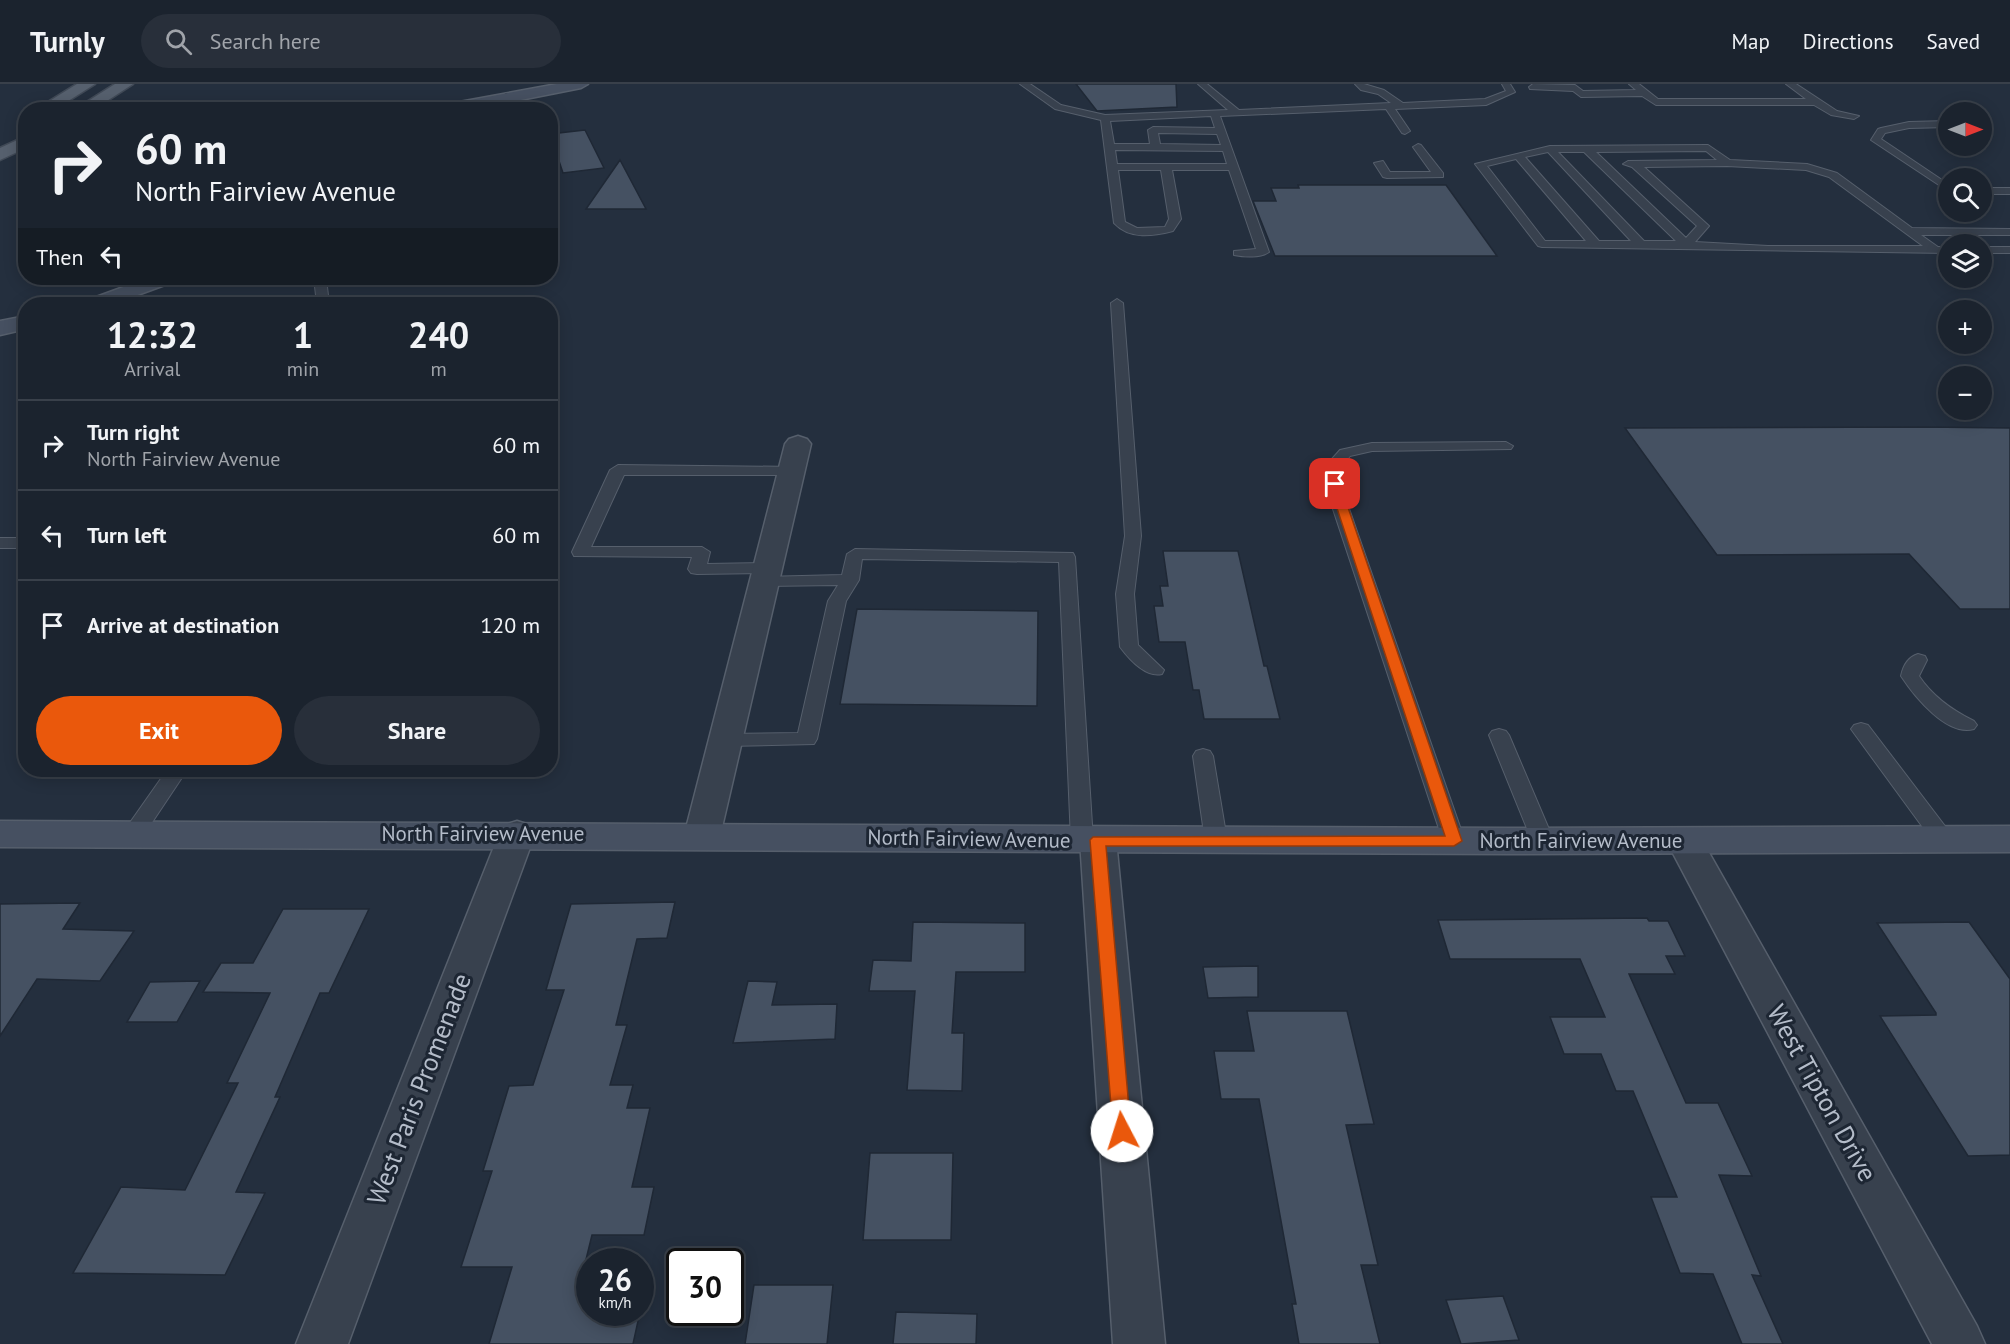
<!DOCTYPE html>
<meta charset="utf-8">
<style>
:root{--surface:#1b232e;--page:#282f3a;--text:#f1f3f6;--muted:#a0a4aa;--line:#39404a;--accent:#ea580c}
body{margin:0;font-family:"PT Sans",sans-serif;background:var(--page);color:var(--text);height:100vh;display:flex;flex-direction:column;font-size:22px;white-space:nowrap}
*{box-sizing:border-box;margin:0}
p{font-size:20px;color:var(--muted)}
.icon{flex:none;width:33px;height:33px;fill:none;stroke:currentColor;stroke-width:2;stroke-linecap:round;stroke-linejoin:round}
.map{position:relative;flex:1;overflow:hidden}
.panel{position:absolute;left:18px;top:213px;width:540px;height:480px;display:flex;flex-direction:column;background:var(--surface);border-radius:24px;box-shadow:0 3px 15px #0003,0 0 0 2px var(--line)}
.panel>*{flex:none}
.top-card{position:absolute;left:18px;top:18px;width:540px;height:183px;border-radius:24px;box-shadow:0 3px 15px #0003,0 0 0 2px var(--line);background:#1b232e;color:var(--text);overflow:hidden}
.needle{width:39px;rotate:90deg}
.fabs{position:absolute;left:1938px;top:18px;display:grid;gap:12px}
.fabs a{display:grid;place-items:center;width:54px;height:54px;border-radius:50%;background:var(--surface);box-shadow:0 3px 15px #0003,0 0 0 2px var(--line);font-size:30px}
.speed{position:absolute;left:576px;top:1164px;display:flex;gap:12px;font-size:30px;font-weight:700;text-align:center}
.speed>*{display:grid;place-content:center;width:78px;height:78px;border-radius:50%;background:var(--surface);box-shadow:0 3px 15px #0003,0 0 0 2px var(--line);line-height:1}
.speed small{font-size:15px;font-weight:400}
.speed .limit{border:3px solid #111;border-radius:9px;background:#fff;color:#111}
.pin{position:absolute;display:grid;place-items:center;width:51px;height:51px;color:#fff;margin:-26px;border-radius:12px;box-shadow:0 3px 9px #0006}
.me{position:absolute;width:66px;margin:-33px;rotate:355deg;stroke-linejoin:round;filter:drop-shadow(0 0 4px #0008)}
.turn{display:flex;align-items:center;gap:21px;height:126px;padding:0 18px;font-size:27px}
.turn .icon{width:78px;height:78px;stroke-width:2.5}
.turn b{display:block;font-size:42px;line-height:51px}
.then{display:flex;align-items:center;height:57px;padding:0 18px;background:#0003;gap:12px;font-size:22px}
.eta{display:flex;justify-content:space-evenly;align-items:center;height:102px;text-align:center}
.eta b{font-size:36px;font-weight:800;line-height:42px}
.cta{display:flex;gap:12px;margin-top:auto;padding:12px 18px}
.cta a{flex:1;height:69px;border-radius:36px;background:var(--accent);color:#fff;font-size:24px;font-weight:800;line-height:69px;text-align:center}
.cta a+a{background:var(--page);color:var(--text)}
ul{padding:0;list-style:none}
li{display:flex;align-items:center;gap:18px;height:90px;padding:0 18px;border-top:2px solid var(--line)}
li div{flex:1}
li b{display:block;font-size:22px}
li em{font-style:normal}
header{display:flex;align-items:center;gap:36px;box-sizing:border-box;height:84px;padding:0 30px;background:var(--surface);border-bottom:2px solid var(--line)}
header strong{font-size:28px}
nav{display:flex;gap:33px;margin-inline-start:auto;font-size:21px}
.search{width:420px;height:54px;background:var(--page);display:flex;align-items:center;gap:15px;box-sizing:border-box;padding:0 21px;border-radius:33px;color:var(--muted);font-size:22px}
.map>svg:first-child{display:block}
.building{fill:#455162;stroke:#1f2835;stroke-width:1.5}
.lines{fill:none;stroke-linecap:round;stroke-linejoin:round}
.lane-casing{stroke:#565f6c;stroke-width:2}
.street-casing{stroke:#565f6c;stroke-width:3}
.secondary-casing{stroke:#565f6c;stroke-width:3}
.primary-casing{stroke:#414a57;stroke-width:3}
.lane{fill:#38414e;fill-rule:evenodd}
.street{fill:#38414e;fill-rule:evenodd}
.secondary{fill:#465061;fill-rule:evenodd}
.primary{fill:#56606e;fill-rule:evenodd}
.route{fill:#ea580c;stroke:#983908;stroke-width:1.5}
.labels{text-anchor:middle;stroke-width:6;stroke-linejoin:round;paint-order:stroke}
.street-label{font-size:21px;fill:#b4bcc9;stroke:#1d2633}
.near-street-label{font-size:26px;fill:#b4bcc9;stroke:#1d2633}
</style>
<header>
<strong>Turnly</strong>
<div class="search"><svg class="icon" aria-label="search" viewBox="0 0 24 24"><circle cx="10" cy="10" r="6"/><path d="M15 15l6 6"/></svg>Search here</div>
<nav><a>Map</a><a>Directions</a><a>Saved</a></nav>
</header>
<div class="map">
<svg width="2010" height="1260" viewBox="0 0 2010 1260">
<rect width="100%" height="100%" fill="#242f3e"/>
<path class="building" d="M1076,0H1176L1177,23L1097,27Z
M585,46L604,84L563,89L550,50Z
M620,76L646,125H586Z
M1298,101H1446L1497,172H1275L1253,117H1276L1271,104H1299Z
M1925,343L2010,344V525H1960L1909,470L1717,471L1625,344Z
M1163,467H1238L1264,582H1267L1280,635H1204L1199,606H1193L1185,558H1159L1154,522H1163L1160,502H1168Z
M857,525L1038,527L1037,622L840,620Z
M675,818L667,854L637,855L616,941H627L610,1001H633L627,1024H650L632,1103H654L644,1151H592L578,1208H590V1228H640L633,1260H489L512,1183H461L492,1087H483L509,1002L533,1001L564,906H546L571,820Z
M80,819L63,845L134,847L100,897L37,895L0,952V820Z
M283,825H369L329,909H320L275,1013H280L236,1108L265,1109L225,1191L73,1189L121,1103L185,1106L238,999H227L270,909L203,908L221,879H253Z
M1647,834L1649,837H1668L1685,872H1666L1675,890H1629L1686,1019H1718L1752,1092L1719,1091L1761,1192L1752,1191L1783,1260H1742L1713,1190L1680,1189L1651,1113H1677L1633,1007H1616L1601,970H1564L1550,933H1605L1580,875H1450L1438,836Z
M913,838L1025,839V888H956L952,949H964L962,1007L907,1006L915,907H869L873,876L911,877Z
M1969,838L2010,895V1071L1968,1072L1880,932L1936,931V929L1877,839Z
M1258,882V913L1208,914L1203,883Z
M200,897L177,938H127L150,898Z
M748,897L777,898L772,921L837,920L835,955L733,959Z
M1247,927H1347L1374,1040L1346,1041L1378,1181H1361L1380,1260H1299L1292,1220H1296L1259,1015H1221L1214,967H1254Z
M870,1069H953L951,1156H863Z
M754,1201H833L827,1260H745Z
M1503,1212L1519,1256L1461,1260L1446,1216Z
M896,1228L977,1230L976,1260H893Z"/>
<g class="lines">
<g class="lane-casing">
<path id="lane" d="M1020,0H1030L1061,21L1105,31L1228,26L1198,0H1207L1239,26L1391,19L1378,10L1361,6L1355,0H1364L1384,6L1403,19L1485,15L1506,7L1502,0H1510L1515,8L1486,21L1395,25L1410,47L1405,50L1402,49L1386,25L1220,32L1269,168C1261,174 1244,173 1234,171V167L1256,165L1229,86H1172L1181,135L1173,147C1153,152 1130,156 1114,139L1101,36L1055,25ZM1211,32L1215,44L1153,43L1148,46L1150,60H1114L1110,37ZM1158,49L1217,50L1221,61L1160,60ZM1115,66L1223,67L1227,80H1117ZM1118,86H1161L1169,135L1165,143L1137,144L1125,138Z
M1533,0L1575,1L1583,7L1636,6L1629,0H1639L1658,15H1806L1786,0H1796L1837,27L1859,32L1854,35L1831,31L1814,21H1656L1642,12L1581,13L1573,7L1530,5L1529,3Z
M506,9L509,10L525,26H515L501,12Z
M1948,37V43L1909,44L1885,49L1881,55L1948,100V107L1871,56L1878,45L1881,44L1909,38Z
M1418,60L1421,61L1443,89V93L1387,94L1383,93L1374,79L1383,77L1390,88H1431L1413,63Z
M1708,61L1730,76L1807,80L1837,89L1912,144L2010,145V151H1921L1938,163H1948V169L1542,163L1538,162L1475,80L1550,62ZM1706,67L1717,76L1628,77L1623,80L1632,83L1697,142L1686,154L1596,68ZM1548,68L1631,157H1599L1525,73ZM1558,68H1584L1676,157H1644ZM1516,75L1586,157H1545L1487,82ZM1727,82L1806,86L1829,93L1923,162H1768L1695,158L1709,142L1644,83Z
M1982,104H2010V110H1982Z
M1982,163H2010V169H1982Z
M314,194H326L329,220H317Z
M1117,215L1123,219L1141,452L1134,510L1138,561L1164,586L1162,590C1146,594 1129,575 1120,563L1116,510L1125,452L1111,219Z
M1506,358L1513,362L1511,365L1372,367L1350,372L1339,386L1346,416L1465,757L1462,762L1454,765L1446,762L1443,757L1330,416L1323,385L1340,366L1372,359Z
M618,381L797,383L800,386L797,389L792,391H624L591,463H702L710,468L707,480L768,479L774,480L777,484L774,488L768,489L697,490L691,489L688,485L692,473L574,472L572,468L610,386Z
M0,454H26V464H0Z
M855,465L1073,469L1075,473L1093,756L1090,761L1082,764L1074,761L1071,756L1059,478L862,475L859,496L846,517L817,655L814,660L726,662L719,661L716,656L719,651L726,650L798,649L828,517L838,501L765,502L759,501L756,497L759,493L842,491L847,470Z
M1918,570L1925,572L1927,576L1919,592C1933,613 1952,626 1974,637L1977,641L1974,645C1947,653 1914,612 1901,592C1903,582 1908,573 1918,570Z
M1861,639L1868,641L1951,750L1954,755L1951,760L1943,763L1935,760L1851,645L1854,641Z
M1499,645L1506,647L1509,651L1554,757L1551,762L1543,765L1535,762L1532,757L1489,651L1492,647Z
M1203,665L1210,667L1213,672L1227,756L1224,761L1216,764L1208,761L1205,756L1193,672L1196,667Z
M167,686H187L141,755L133,757L125,755L122,750Z"/>
</g>
<g class="street-casing">
<path id="street" d="M231,194H252L249,198H234Z
M798,352L807,355L811,360L720,752L715,761L702,765L689,761L684,752L785,360L789,355Z
M517,737L530,741L535,750L348,1260H296L499,750L504,741Z
M1098,743L1111,747L1116,756L1165,1260H1113L1080,756L1085,747Z
M1685,745L1698,749L1703,758L1977,1242L1985,1260H1932L1667,758L1672,749Z"/>
</g>
<g class="secondary-casing">
<path id="secondary" d="M557,0H588L581,4L470,26H436L443,21Z
M148,194H176L173,198L113,220H84L88,216Z
M26,232V245L0,251V237Z
M0,737L1508,744L2010,742V768L1508,770L0,763Z"/>
</g>
<g class="primary-casing">
<path id="primary" d="M77,0H95L54,26H35Z
M115,0H133L93,26H74Z
M26,52V64L0,76V64Z"/>
</g>
<use href="#lane" class="lane"/>
<use href="#street" class="street"/>
<use href="#secondary" class="secondary"/>
<use href="#primary" class="primary"/>
</g>
<path class="route" d="M1335,397L1340,400L1462,757L1454,762H1106L1131,1047L1128,1053L1122,1055L1115,1053L1113,1047L1090,756L1093,753L1445,752L1329,400Z"/>
<g class="labels">
<g class="street-label">
<text x="483" y="757">North Fairview Avenue</text>
<text transform="translate(969 755) rotate(1)" y="7">North Fairview Avenue</text>
<text x="1581" y="764">North Fairview Avenue</text>
</g>
<g class="near-street-label">
<text transform="translate(419 1005) rotate(-69)" y="9">West Paris Promenade</text>
<text transform="translate(1822 1009) rotate(61)" y="9">West Tipton Drive</text>
</g>
</g>
</svg>
<div class="fabs">
<a><svg class="needle" viewBox="-14 -14 28 28"><path d="M0-13l5 13h-10z" fill="#e53935"/><path d="M0 13l5-13h-10z" fill="#a0a4aa"/></svg></a>
<a><svg class="icon" aria-label="search" viewBox="0 0 24 24"><circle cx="10" cy="10" r="6"/><path d="M15 15l6 6"/></svg></a>
<a><svg class="icon" aria-label="layers" viewBox="0 0 24 24"><path d="M12 4l9 5-9 5-9-5zM3 14l9 5 9-5"/></svg></a>
<a>+</a>
<a>−</a>
</div>
<div class="speed"><div>26<small>km/h</small></div><div class="limit">30</div></div>
<div class="pin" style="left:1335px;top:400px;background:#d93025"><svg class="icon" aria-label="arrive" viewBox="0 0 24 24"><path d="M6 21V4h12l-3 4 3 4H6"/></svg></div>
<svg class="me" style="left:1122px;top:1047px" viewBox="-20 -20 40 40"><circle r="19" fill="#fff"/><path d="M0-13L10 11 0 6-10 11z" fill="#ea580c"/></svg>
<div class="top-card">
<div class="turn"><svg class="icon" aria-label="right" viewBox="0 0 24 24"><path d="M7 20v-9h11M14 6l5 5-5 5"/></svg><div><b>60 m</b>North Fairview Avenue</div></div>
<div class="then">Then<svg class="icon" aria-label="left" viewBox="0 0 24 24"><path d="M17 20v-9H6M10 6l-5 5 5 5"/></svg></div>
</div>
<section class="panel">
<div class="eta">
<div><b>12:32</b><p>Arrival</p></div>
<div><b>1</b><p>min</p></div>
<div><b>240</b><p>m</p></div>
</div>
<ul>
<li><svg class="icon" aria-label="right" viewBox="0 0 24 24"><path d="M7 20v-9h11M14 6l5 5-5 5"/></svg><div><b>Turn right</b><p>North Fairview Avenue</p></div><em>60 m</em></li>
<li><svg class="icon" aria-label="left" viewBox="0 0 24 24"><path d="M17 20v-9H6M10 6l-5 5 5 5"/></svg><div><b>Turn left</b></div><em>60 m</em></li>
<li><svg class="icon" aria-label="arrive" viewBox="0 0 24 24"><path d="M6 21V4h12l-3 4 3 4H6"/></svg><div><b>Arrive at destination</b></div><em>120 m</em></li>
</ul>
<div class="cta"><a>Exit</a><a>Share</a></div>
</section>
</div>
